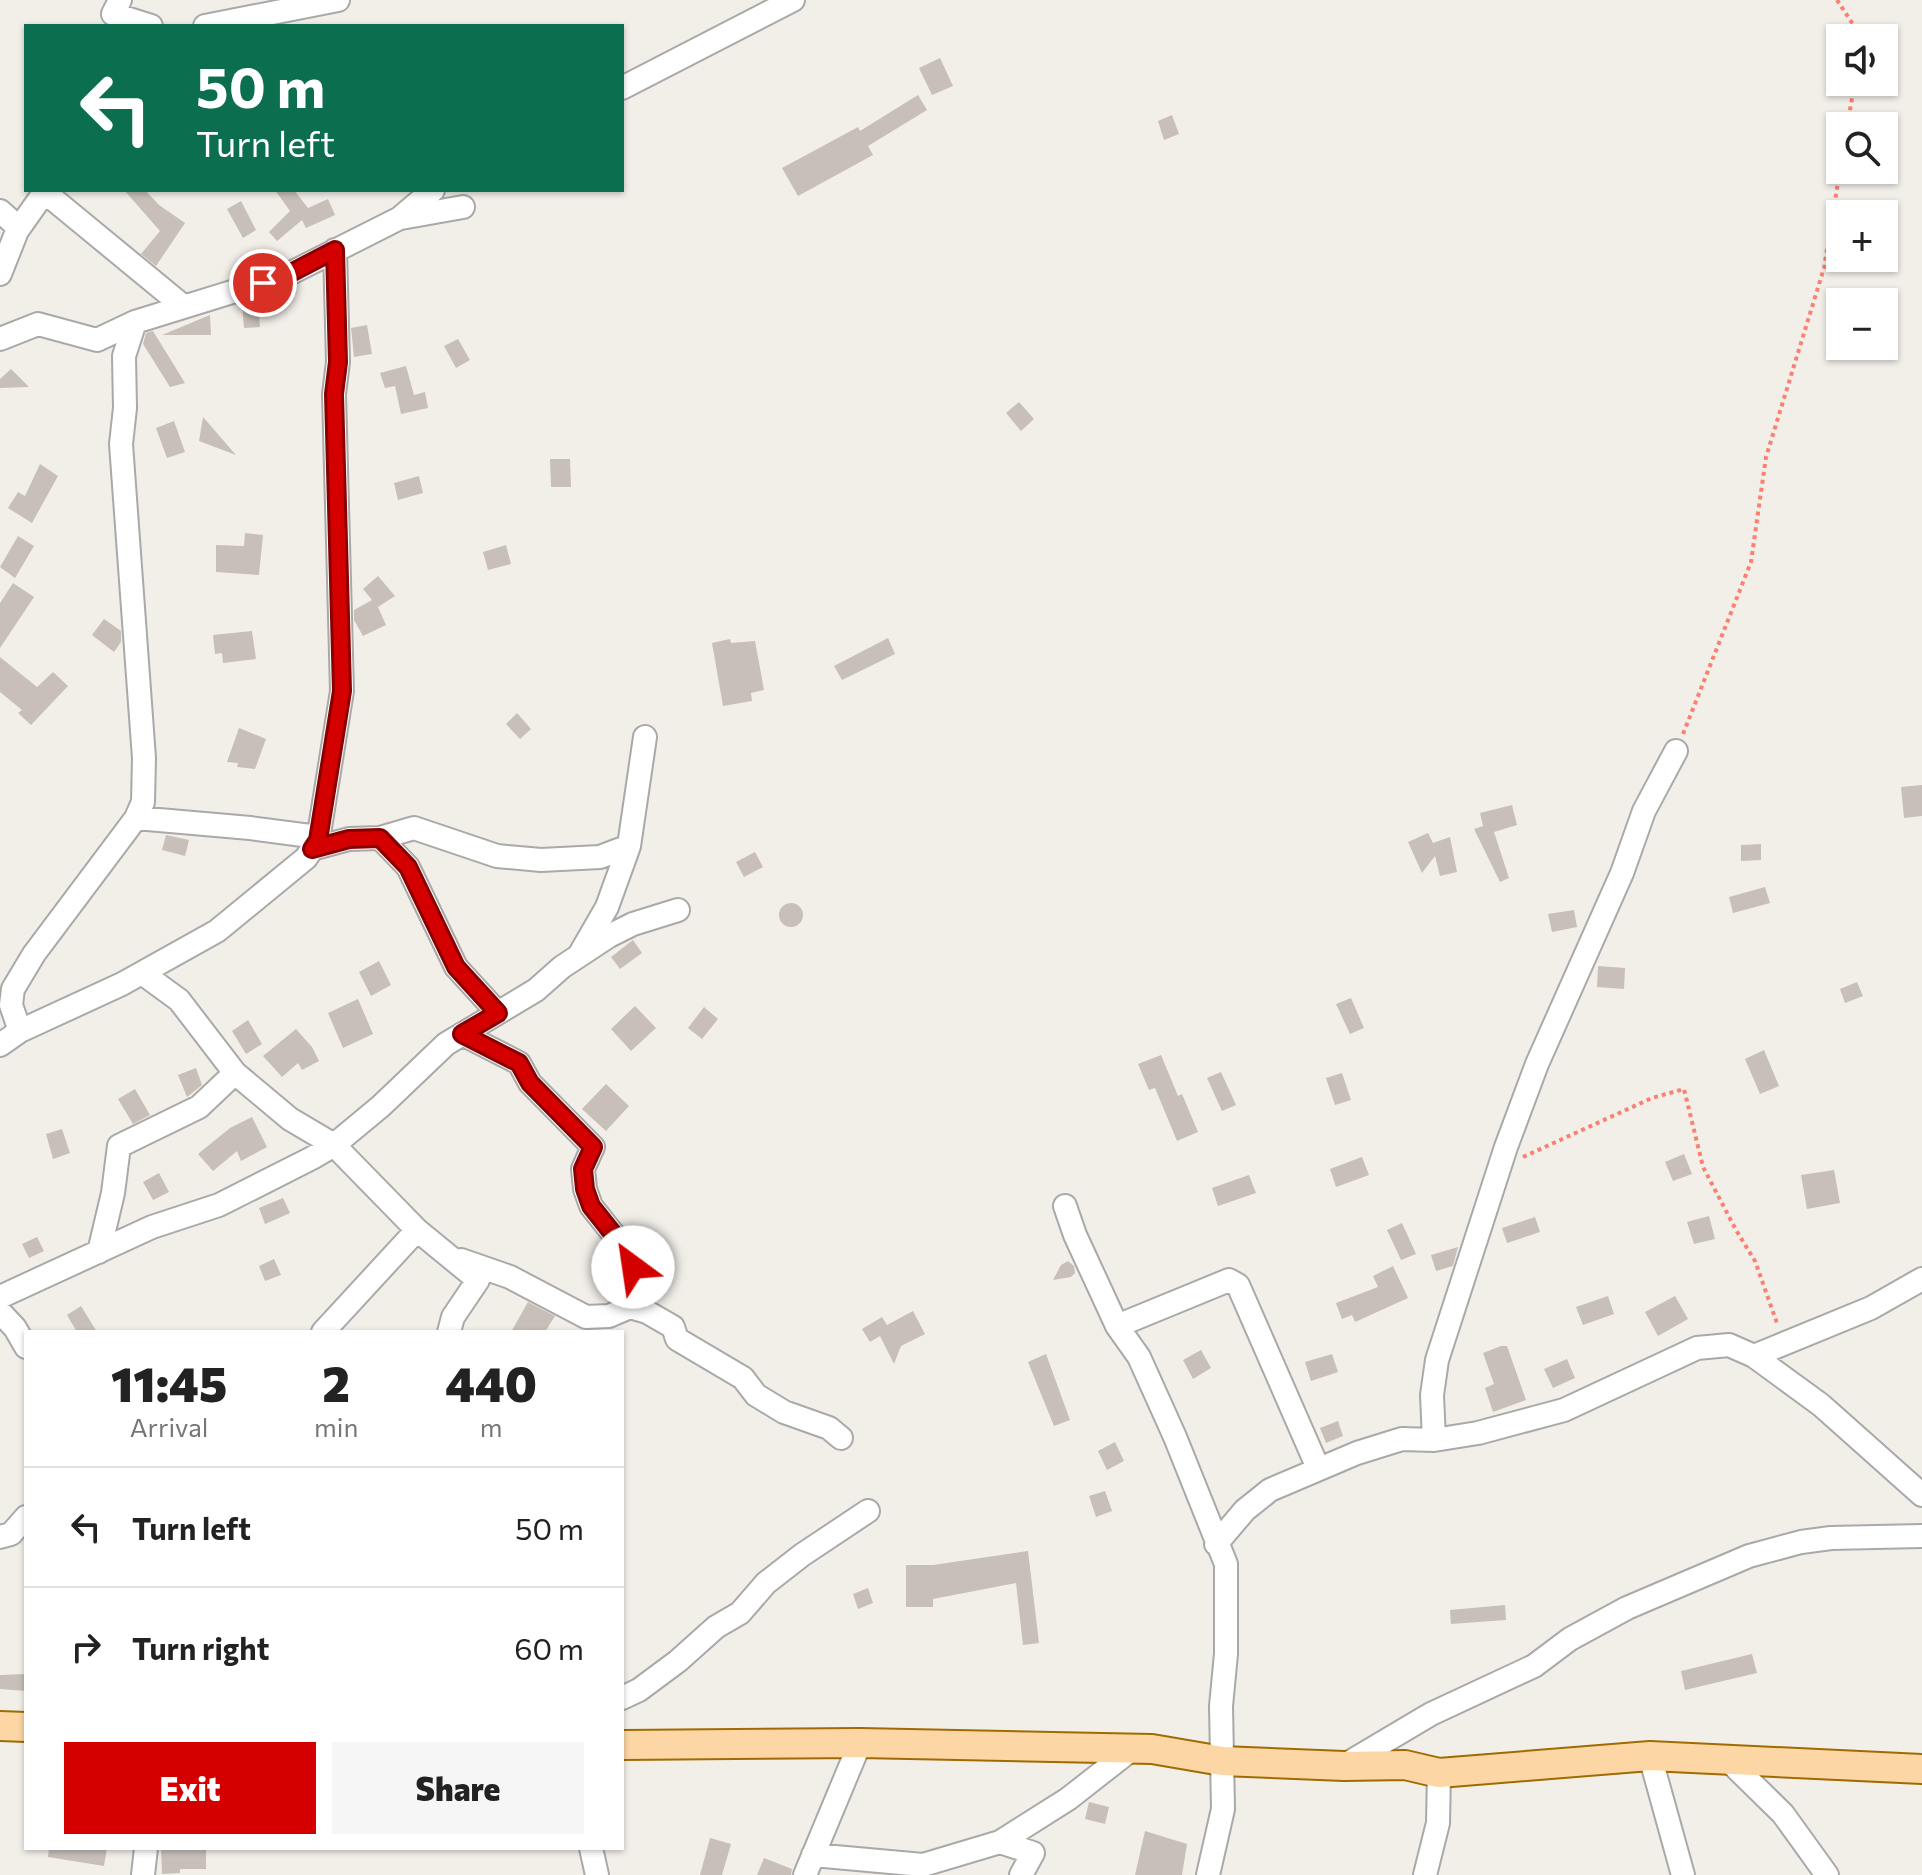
<!DOCTYPE html>
<meta charset="utf-8">
<style>
:root{--surface:#fff;--page:#f6f6f6;--text:#222;--muted:#767676;--line:#e0e0e0;--accent:#d40000}
body{margin:0;font-family:Commissioner,sans-serif;background:var(--page);color:var(--text);height:100vh;display:flex;flex-direction:column;font-size:30px;white-space:nowrap}
*{box-sizing:border-box;margin:0}
p{font-size:26px;color:var(--muted)}
.icon{flex:none;width:44px;height:44px;fill:none;stroke:currentColor;stroke-width:2;stroke-linecap:round;stroke-linejoin:round}
.map{position:relative;flex:1;overflow:hidden}
.sheet{position:absolute;left:24px;top:1330px;width:600px;height:520px;display:flex;flex-direction:column;background:var(--surface);border-radius:0px;box-shadow:0 2px 6px #0004}
.sheet>*{flex:none}
.hud{position:absolute;left:24px;top:24px;width:600px;height:168px;border-radius:0px;box-shadow:0 2px 6px #0004;background:#0b6e4f;color:#fff;overflow:hidden}
.fabs{position:absolute;left:1826px;top:24px;display:grid;gap:16px}
.fabs a{display:grid;place-items:center;width:72px;height:72px;border-radius:0px;background:var(--surface);box-shadow:0 2px 6px #0004;font-size:40px}
.pin{position:absolute;display:grid;place-items:center;width:68px;height:68px;color:#fff;margin:-34px;border:4px solid #fff;border-radius:50%;box-shadow:0 2px 8px #0007}
.me{position:absolute;width:88px;margin:-44px;rotate:329deg;stroke-linejoin:round;filter:drop-shadow(0 0 6px #0008)}
.turn{display:flex;align-items:center;gap:28px;height:168px;padding:0 40px;font-size:36px}
.turn .icon{width:104px;height:104px;stroke-width:2.5}
.turn b{display:block;font-size:56px;line-height:68px}
.eta{display:flex;justify-content:space-evenly;align-items:center;height:136px;text-align:center}
.eta b{font-size:48px;font-weight:800;line-height:56px}
.action{display:flex;gap:16px;margin-top:auto;padding:16px 40px}
.action a{flex:1;height:92px;border-radius:0px;background:var(--accent);color:#fff;font-size:32px;font-weight:800;line-height:92px;text-align:center}
.action a+a{background:var(--page);color:var(--text)}
ul{padding:0;list-style:none}
li{display:flex;align-items:center;gap:24px;height:120px;padding:0 40px;border-top:2px solid var(--line)}
li div{flex:1}
li b{display:block;font-size:30px}
li em{font-style:normal}
.map>svg:first-child{display:block}
.building{fill:#c7bfb8}
.lines{fill:none;stroke-linecap:round;stroke-linejoin:round}
.minor-casing{stroke:#a9a9a9;stroke-width:26}
.major-casing{stroke:#a06b00;stroke-width:32}
.path{stroke:#fa8072;stroke-width:4;stroke-dasharray:4 4;stroke-linecap:butt}
.minor{stroke:#fff;stroke-width:22}
.major{stroke:#fcd6a4;stroke-width:28}
.route-casing{stroke:#8a0000;stroke-width:20}
.route{stroke:#d40000;stroke-width:14}
</style>
<div class="map">
<svg width="1922" height="1875" viewBox="0 0 1922 1875">
<rect width="100%" height="100%" fill="#f2efe9"/>
<path class="building" d="M940,58L953,86L932,95L919,68Z
M918,95L927,110L868,146L873,155L798,196L782,168L858,127L860,131Z
M1172,115L1179,134L1164,140L1158,121Z
M124,190H145L159,205L185,223L156,266L141,254L160,231Z
M275,190H294L308,208L328,199L335,215L306,228L302,220L277,241L269,232L290,211Z
M241,201L256,230L243,238L227,209Z
M258,302L260,327L244,328L242,303Z
M210,315L211,335H162Z
M367,325L372,354L354,357L351,328Z
M153,331L185,383L170,387L143,344L146,333Z
M458,339L470,360L456,368L444,346Z
M406,366L414,395L425,392L428,408L401,414L395,386L385,388L380,373Z
M11,369L29,387L0,388V379Z
M1019,402L1034,419L1021,431L1006,413Z
M203,417L236,455L199,441Z
M174,421L185,452L167,458L156,428Z
M550,459H570L571,487H551Z
M40,464L58,476L32,523L8,508L18,492L25,496Z
M419,476L423,493L398,500L394,483Z
M245,533L263,535L259,575L216,572V545L244,546Z
M18,536L34,546L15,578L0,567Z
M506,545L511,564L488,570L483,552Z
M378,576L395,596L378,607L386,625L363,636L354,620V610L372,600L363,589Z
M13,583L34,597L0,648V603Z
M104,619L121,631V642L114,652L92,635Z
M252,631L256,659L223,663L222,653L215,654L213,635Z
M888,638L895,654L842,680L834,666Z
M730,639L731,643L755,641L764,690L751,693L752,701L723,706L712,643Z
M0,657L37,687L53,672L68,686L31,725L18,713L22,710L0,692Z
M517,713L531,729L520,739L506,724Z
M239,728L266,739L255,769L237,767L238,763L227,762Z
M1922,785V816L1904,818L1901,787Z
M1512,805L1517,825L1494,832L1509,878L1500,882L1474,829L1483,826L1480,813Z
M1428,833L1433,843L1450,837L1457,872L1440,876L1435,856L1422,873L1408,842Z
M166,835L189,840L185,856L162,850Z
M1761,844V860L1741,861V845Z
M755,852L763,867L744,877L736,862Z
M1765,887L1770,903L1733,913L1729,897Z
M779 915a12 12 0 1 1 24 0a12 12 0 1 1-24 0Z
M1574,910L1577,927L1552,932L1548,914Z
M633,940L642,953L620,969L611,957Z
M379,961L391,985L371,996L359,972Z
M1598,966L1625,968L1624,989L1597,987Z
M1857,982L1863,996L1845,1003L1840,989Z
M1351,998L1364,1028L1350,1034L1336,1004Z
M358,999L373,1034L343,1048L328,1013Z
M635,1006L656,1028L631,1051L611,1029Z
M704,1007L718,1019L702,1039L688,1028Z
M248,1020L262,1044L246,1054L232,1031Z
M296,1029L312,1047L319,1061L302,1070L298,1063L282,1077L263,1056Z
M1764,1050L1779,1086L1760,1094L1745,1059Z
M1161,1055L1178,1096L1182,1094L1198,1132L1177,1141L1155,1088L1149,1090L1138,1064Z
M196,1068L202,1085L187,1097L178,1075Z
M1221,1072L1236,1105L1222,1111L1207,1078Z
M1342,1073L1351,1100L1335,1105L1326,1078Z
M606,1084L629,1106L606,1131L582,1109Z
M135,1089L150,1115L133,1124L118,1099Z
M252,1117L267,1147L241,1161L237,1151L213,1171L198,1154L230,1128Z
M62,1129L70,1153L53,1159L46,1134Z
M1684,1154L1692,1174L1673,1181L1665,1162Z
M1362,1157L1369,1175L1336,1187L1330,1169Z
M1834,1170L1840,1203L1807,1209L1801,1175Z
M159,1173L169,1192L153,1200L143,1182Z
M1249,1175L1256,1193L1218,1206L1212,1188Z
M283,1198L290,1213L265,1224L259,1208Z
M1709,1216L1715,1239L1694,1244L1687,1222Z
M1535,1217L1540,1232L1507,1243L1502,1228Z
M1402,1223L1416,1254L1401,1260L1387,1230Z
M37,1237L44,1251L29,1258L22,1244Z
M1458,1247L1453,1266L1436,1271L1431,1255Z
M274,1259L281,1275L265,1281L259,1266Z
M1068,1261L1074,1266L1075,1273L1071,1277L1053,1280L1061,1265Z
M1393,1266L1408,1298L1355,1322L1352,1315L1342,1319L1336,1303L1378,1287L1373,1276Z
M1608,1296L1614,1314L1583,1325L1576,1307Z
M1675,1296L1688,1319L1658,1336L1645,1312Z
M528,1302L555,1316L545,1332H511Z
M81,1306L97,1332H77L67,1315Z
M913,1311L925,1334L901,1346L894,1364L880,1336L870,1342L862,1329L882,1317L887,1325Z
M1501,1346H1507L1526,1400L1493,1412L1485,1388L1494,1384L1483,1353Z
M1201,1350L1211,1368L1193,1379L1183,1360Z
M1046,1354L1070,1420L1054,1426L1028,1362Z
M1332,1354L1338,1372L1311,1381L1305,1362Z
M1567,1359L1575,1378L1553,1388L1544,1369Z
M1338,1421L1343,1436L1326,1443L1320,1428Z
M1115,1442L1124,1461L1107,1470L1098,1451Z
M1105,1491L1112,1511L1096,1517L1089,1496Z
M1028,1551L1039,1643L1023,1645L1016,1583L933,1599V1607H906V1565H933Z
M868,1588L873,1603L858,1609L853,1594Z
M1505,1605L1506,1620L1451,1624L1450,1610Z
M1752,1654L1757,1673L1685,1690L1681,1671Z
M26,1674V1691L0,1689V1675Z
M1089,1802L1109,1807L1105,1824L1085,1819Z
M1145,1831L1187,1844L1182,1875H1135Z
M710,1838L731,1844L722,1875H700Z
M49,1848H107L104,1866L48,1857Z
M206,1848V1869H180V1873L162,1874L161,1849Z
M764,1858L792,1869L791,1875H757Z"/>
<g class="lines">
<g class="minor-casing">
<path id="minor" d="M120,0L113,14L151,26
M205,26L338,0
M622,88L793,0
M44,196L53,199L183,306
M0,211L19,228
M401,218L463,207
M0,274L17,231L46,190
M0,339L38,324L97,340L135,322L287,275L400,218L433,190
M136,818L250,828L318,837
M380,838L408,867L456,967L498,1013
M312,849L349,839L380,838L414,828L497,856L541,860L600,857L629,846
M581,952L607,907L629,846L645,737
M142,973L179,1000L235,1073L290,1119L334,1145L417,1230L478,1280L453,1317L449,1332
M20,1031L11,1005L13,989L34,954L136,818L143,802L144,758L121,444L125,408L124,356L135,322
M462,1034L519,1063L530,1083L593,1147L583,1169L585,1189L591,1206L618,1240L633,1267L632,1291L647,1312
M0,1045L20,1031L122,984L217,931L306,858L318,840L342,691L334,394L338,362L335,250
M1065,1206L1075,1235L1117,1326L1139,1357L1175,1437L1226,1564V1654L1221,1706L1223,1809L1208,1875
M99,1252L113,1193L119,1146L199,1107L235,1073
M461,1260L510,1277L586,1317L609,1316L630,1307L647,1312L673,1327L677,1339L743,1378L756,1395L784,1412L829,1428L841,1438
M0,1297L152,1227L219,1205L312,1158L334,1145L381,1106L446,1044L536,990L562,967L609,936L633,924L678,910
M0,1312L15,1328L26,1347
M1117,1326L1229,1280L1238,1285L1318,1468
M323,1332L417,1230
M1754,1356L1871,1308L1922,1279
M1434,1440L1432,1395L1437,1360L1506,1147L1537,1064L1622,873L1644,811L1676,751
M0,1537L11,1534L26,1517
M1216,1544L1245,1510L1270,1490L1357,1453L1402,1439L1434,1440L1478,1433L1564,1410L1697,1348L1729,1345L1754,1356L1821,1405L1922,1495
M622,1698L639,1690L678,1661L716,1627L740,1613L766,1583L802,1555L868,1511
M1650,1756L1683,1875
M1727,1759L1783,1814L1827,1875
M1345,1765L1431,1714L1534,1666L1570,1639L1627,1608L1749,1556L1801,1542L1831,1538L1922,1536
M1000,1842L1033,1853L1021,1875
M591,1848L597,1875
M813,1855L923,1865L1000,1842L1068,1799L1132,1749
M143,1875L146,1848
M805,1875L860,1743
M1425,1875L1438,1823L1439,1773"/>
</g>
<g class="major-casing">
<path id="major" d="M0,1726L26,1727
M622,1745L860,1743L1152,1749L1222,1761L1344,1766L1405,1765L1439,1773L1650,1756L1922,1769"/>
</g>
<path class="path" d="M1837,0L1862,38
M1847,126L1855,82
M1683,734L1751,562L1766,457L1824,268L1840,170
M1523,1157L1652,1098L1684,1089L1703,1167L1736,1230L1755,1261L1778,1326"/>
<use href="#minor" class="minor"/>
<use href="#major" class="major"/>
</g>
<g class="lines">
<g class="route-casing">
<path id="route" d="M263,283L287,275L335,250L338,362L334,394L342,691L318,840L312,849L349,839L380,838L408,867L456,967L498,1013L462,1034L519,1063L530,1083L593,1147L583,1169L585,1189L591,1206L618,1240L633,1267"/>
</g>
<use href="#route" class="route"/>
</g>
</svg>
<div class="fabs">
<a><svg class="icon" aria-label="sound" viewBox="0 0 24 24"><path d="M4 9h4l5-4v14l-5-4H4zM17 9q2 3 0 6"/></svg></a>
<a><svg class="icon" aria-label="search" viewBox="0 0 24 24"><circle cx="10" cy="10" r="6"/><path d="M15 15l6 6"/></svg></a>
<a>+</a>
<a>−</a>
</div>
<div class="pin" style="left:263px;top:283px;background:#d93025"><svg class="icon" aria-label="arrive" viewBox="0 0 24 24"><path d="M6 21V4h12l-3 4 3 4H6"/></svg></div>
<svg class="me" style="left:633px;top:1267px" viewBox="-20 -20 40 40"><circle r="19" fill="#fff"/><path d="M0-13L10 11 0 6-10 11z" fill="#d40000"/></svg>
<div class="hud">
<div class="turn"><svg class="icon" aria-label="left" viewBox="0 0 24 24"><path d="M17 20v-9H6M10 6l-5 5 5 5"/></svg><div><b>50 m</b>Turn left</div></div>
</div>
<section class="sheet">
<div class="eta">
<div><b>11:45</b><p>Arrival</p></div>
<div><b>2</b><p>min</p></div>
<div><b>440</b><p>m</p></div>
</div>
<ul>
<li><svg class="icon" aria-label="left" viewBox="0 0 24 24"><path d="M17 20v-9H6M10 6l-5 5 5 5"/></svg><div><b>Turn left</b></div><em>50 m</em></li>
<li><svg class="icon" aria-label="right" viewBox="0 0 24 24"><path d="M7 20v-9h11M14 6l5 5-5 5"/></svg><div><b>Turn right</b></div><em>60 m</em></li>
</ul>
<div class="action"><a>Exit</a><a>Share</a></div>
</section>
</div>
